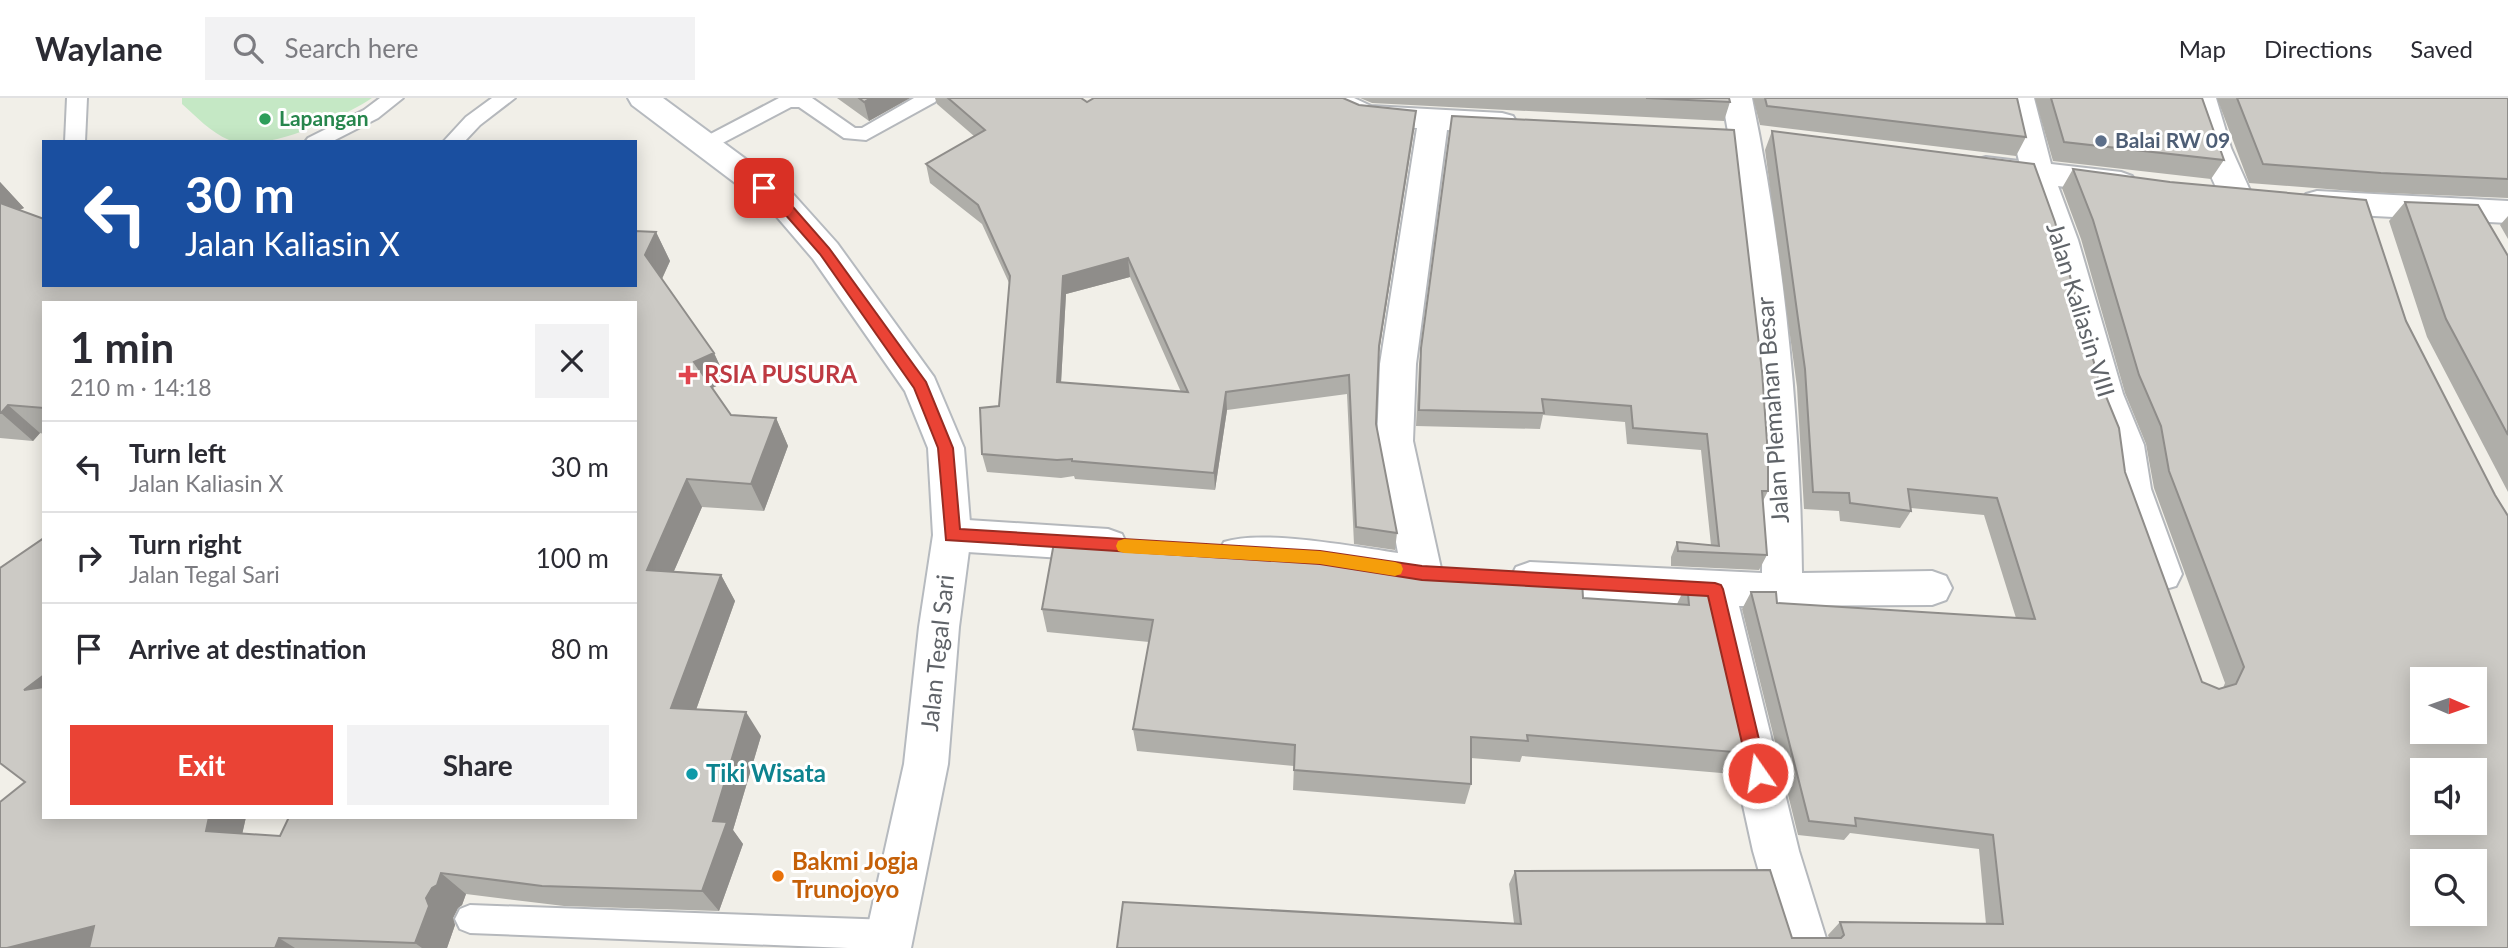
<!DOCTYPE html>
<meta charset="utf-8">
<style>
:root{--surface:#fff;--page:#f2f2f3;--text:#2b2b33;--muted:#7c7c81;--line:#e1e1e2;--accent:#ea4335}
body{margin:0;font-family:Lato,sans-serif;background:var(--page);color:var(--text);height:100vh;display:flex;flex-direction:column;font-size:26px;white-space:nowrap}
*{box-sizing:border-box;margin:0}
p{font-size:23px;color:var(--muted)}
.icon{flex:none;width:38px;height:38px;fill:none;stroke:currentColor;stroke-width:2;stroke-linecap:round;stroke-linejoin:round}
.map{position:relative;flex:1;overflow:hidden}
.panel{position:absolute;left:42px;top:203px;width:595px;height:518px;display:flex;flex-direction:column;background:var(--surface);border-radius:0px;box-shadow:0 4px 18px #0003}
.panel>*{flex:none}
.guide{position:absolute;left:42px;top:42px;width:595px;height:147px;border-radius:0px;box-shadow:0 4px 18px #0003;background:#1a4fa0;color:#fff;overflow:hidden}
.needle{width:46px;rotate:92deg}
.fabs{position:absolute;left:2410px;top:569px;display:grid;gap:14px}
.fabs a{display:grid;place-items:center;width:77px;height:77px;border-radius:0px;background:var(--surface);box-shadow:0 4px 18px #0003;font-size:35px}
.pin{position:absolute;display:grid;place-items:center;width:60px;height:60px;color:#fff;margin:-30px;border-radius:14px;box-shadow:0 4px 10px #0006}
.me{position:absolute;width:77px;margin:-38px;rotate:347deg;stroke-linejoin:round;filter:drop-shadow(0 0 5px #0008)}
.turn{display:flex;align-items:center;gap:24px;height:147px;padding:0 28px;font-size:32px}
.turn .icon{width:91px;height:91px;stroke-width:2.5}
.turn b{display:block;font-size:49px;line-height:60px}
.round{display:grid;place-items:center;flex:none;width:74px;height:74px;border-radius:0px;background:var(--page)}
.summary{display:flex;align-items:center;justify-content:space-between;height:119px;padding:0 28px}
h1{font-size:42px;font-weight:700;line-height:52px}
.button{display:flex;gap:14px;margin-top:auto;padding:14px 28px}
.button a{flex:1;height:80px;border-radius:0px;background:var(--accent);color:#fff;font-size:28px;font-weight:700;line-height:80px;text-align:center}
.button a+a{background:var(--page);color:var(--text)}
ul{padding:0;list-style:none}
li{display:flex;align-items:center;gap:21px;height:91px;padding:0 28px;border-top:2px solid var(--line)}
li div{flex:1}
li b{display:block;font-size:26px}
li em{font-style:normal}
header{display:flex;align-items:center;gap:42px;box-sizing:border-box;height:98px;padding:0 35px;background:var(--surface);border-bottom:2px solid var(--line)}
header strong{font-size:33px}
nav{display:flex;gap:38px;margin-inline-start:auto;font-size:24px}
.search{width:490px;height:63px;background:var(--page);display:flex;align-items:center;gap:18px;box-sizing:border-box;padding:0 24px;border-radius:0px;color:var(--muted);font-size:26px}
.map>svg:first-child{display:block}
.green{fill:#c5e8c5}
.lines{fill:none;stroke-linecap:round;stroke-linejoin:round}
.lane-casing{stroke:#b5b8bc;stroke-width:4}
.street-casing{stroke:#b5b8bc;stroke-width:4}
.secondary-casing{stroke:#b6babf;stroke-width:4}
.lane{fill:#fff;fill-rule:evenodd}
.street{fill:#fff;fill-rule:evenodd}
.secondary{fill:#fff;fill-rule:evenodd}
.wall{fill:#afaea9;fill-rule:evenodd}
.shaded-wall{fill:#8f8d8a}
.building{fill:#cccac5;stroke:#8f8d8a;stroke-width:2;fill-rule:evenodd}
.route{fill:#ea4335;stroke:#982c22;stroke-width:2}
.slow{fill:#f59e0b}
.leisure-dot{fill:#2e9e5b;stroke:#fff;stroke-width:2.5}
.service-dot{fill:#5c6f8a;stroke:#fff;stroke-width:2.5}
.health-dot{fill:#e0444e;stroke:#fff;stroke-width:2.5}
.culture-dot{fill:#0f9aa8;stroke:#fff;stroke-width:2.5}
.food-dot{fill:#e8710a;stroke:#fff;stroke-width:2.5}
.labels{text-anchor:middle;stroke-width:6;stroke-linejoin:round;paint-order:stroke}
.far-leisure-label{font-size:21px;font-weight:bold;fill:#27864d;stroke:#fff;text-anchor:start}
.far-service-label{font-size:21px;font-weight:bold;fill:#4e5e75;stroke:#fff;text-anchor:start}
.street-label{font-size:24px;fill:#5f6368;stroke:#fff}
.health-label{font-size:24px;font-weight:bold;fill:#be3a42;stroke:#fff;text-anchor:start}
.culture-label{font-size:24px;font-weight:bold;fill:#0d838f;stroke:#fff;text-anchor:start}
.food-label{font-size:24px;font-weight:bold;fill:#c56008;stroke:#fff;text-anchor:start}
</style>
<header>
<strong>Waylane</strong>
<div class="search"><svg class="icon" aria-label="search" viewBox="0 0 24 24"><circle cx="10" cy="10" r="6"/><path d="M15 15l6 6"/></svg>Search here</div>
<nav><a>Map</a><a>Directions</a><a>Saved</a></nav>
</header>
<div class="map">
<svg width="2508" height="850" viewBox="0 0 2508 850">
<rect width="100%" height="100%" fill="#f1efe8"/>
<path class="green" d="M182,0H372C344,19 262,56 229,42C210,34 197,19 182,6Z"/>
<g class="lines">
<g class="lane-casing">
<path id="lane" d="M67,0H87L85,44H65Z
M380,0H403L378,20L331,44H305L308,40L364,12Z
M492,0H515L480,27L464,44H443L466,19Z
M779,0H812L855,30H862L914,0H938L935,4L866,42L844,40L799,9H791L713,50H699L696,46L699,42Z
M470,807L891,822L902,827L906,837L902,847L895,850H848L470,835L460,831L455,821L460,811Z"/>
</g>
<g class="street-casing">
<path id="street" d="M1319,0H1354L1371,8L1502,15L1513,18L1517,25L1513,32L1502,35L1447,32L1416,266L1413,343L1442,475L1436,487L1422,491L1409,487L1404,488L1320,476L1238,471L1224,466L1218,455L1224,444C1262,431 1356,449 1398,455L1377,343L1380,266L1417,30C1384,28 1340,31 1319,0Z
M1722,0H1752C1784,155 1800,317 1802,475L1932,473L1946,478L1952,490L1946,502L1932,507L1739,508L1799,753L1829,850H1781L1753,753L1699,507L1530,498L1516,493L1510,481L1516,469L1530,464L1762,475C1764,318 1751,155 1722,0Z
M2004,0H2034L2051,66L2121,74L2132,78L2137,85L2132,92L2121,96L2058,88L2078,142L2123,296L2144,347L2151,391L2182,476L2176,488L2162,492L2148,488L2142,476L2113,391L2108,347L2087,296L2046,142L2025,84L1975,76L1970,69L1975,62L1986,59L2019,63Z
M2186,0H2216L2231,50L2252,97L2247,105L2236,108L2225,105C2205,73 2196,35 2186,0Z
M2317,93L2508,103V125L2317,115L2306,112L2301,104L2306,96Z
M952,421L1108,431L1122,436L1127,447L1122,458L1108,463L952,453L938,448L933,437L938,426Z"/>
</g>
<g class="secondary-casing">
<path id="secondary" d="M628,0H663L793,96L837,145L934,279L964,350L971,437L959,529L948,666L911,850H863L904,666L919,529L933,437L928,350L905,293L813,161L771,112L632,7Z"/>
</g>
<use href="#lane" class="lane"/>
<use href="#street" class="street"/>
<use href="#secondary" class="secondary"/>
</g>
<path class="wall" d="M837,0H910L869,23Z
M935,0H1081L1087,4L1359,7L1416,13L1379,255L1376,326L1397,435L1395,452L1354,446L1347,296L1227,312L1215,392L1075,381L1074,378L1061,380L987,374L982,356L999,308L1010,187L982,126L930,85L926,66L974,38L937,6ZM1130,179L1181,294L1061,285L1066,196Z
M1360,0H1729L1730,4L1724,23L1372,5Z
M1753,0H2017L2026,39L2016,58L1760,27Z
M2035,0H2202L2224,62L2211,81L2053,63Z
M2217,0H2508V100L2365,94L2249,85Z
M1452,18L1768,393L1763,403L1767,457L1759,472L1671,468V459L1677,444L1711,447L1701,352L1627,346L1625,324L1543,317L1540,331L1416,328L1419,266Z
M1772,33L2125,374L2202,584L2219,591L2223,590L2225,585L2154,390L2146,346L2125,295L2081,141L2062,90L2073,71L2406,223L2495,397L2508,850H1117L1514,825L1509,786L1515,773L1792,840H1829L1828,837L1840,824L1986,826L1979,751L1850,735L1844,742L1798,737L1742,511L1751,494L1777,505L2016,520L1984,417L1911,410V413L1900,430L1840,423L1839,413L1804,411L1797,289L1765,52Z
M0,84L24,110L19,112L44,187H635L656,134L670,163L662,181L714,255L727,283L712,290L731,317L776,320L788,348L764,413L702,409L674,473L721,477L735,503L696,612L761,638L733,732L743,746L719,813L564,808L466,796L462,807L458,810L453,820L455,827L447,850H0L25,684L0,470L44,719H246L242,736L280,738L635,719V205H44V336L40,335L33,343L0,340Z
M2405,104L2508,158V394L2427,239L2389,123Z
M2508,118V141L2500,127Z
M1358,460L1583,500L1677,506L1687,485L1746,655L1733,676L1522,658L1520,664L1471,660V686L1465,706L1293,692L1294,668L1137,653L1133,631L1149,544L1047,534L1042,511L1358,465Z"/>
<path class="shaded-wall" d="M871,0H910L869,23L864,4Z
M1416,13L1414,32L1377,266L1379,248Z
M0,84L24,110L0,121Z
M656,134L670,163L659,187L645,157Z
M1128,160L1130,179L1066,196L1060,302L1057,284L1063,178Z
M714,255L727,283L708,292L694,264Z
M1226,294L1227,312L1215,392L1214,375Z
M8,307L40,335L33,343L1,315Z
M776,320L788,348L764,413L751,386Z
M687,381L702,409L663,498L647,472Z
M721,477L735,503L688,634L671,610Z
M44,577V605L24,592Z
M746,614L761,638L733,732L743,746L719,813L702,793L713,723Z
M209,719H246L238,755L206,733Z
M441,775L466,796L462,807L458,810L453,820L455,827L447,850H422L415,845L426,800Z
M94,828L122,850H7Z
M279,840L295,850H275Z"/>
<path class="building" d="M859,0H871L864,4Z
M948,0H1081L1087,4L1094,0H1343L1359,7L1416,13L1379,248L1376,326L1397,435L1356,429L1349,277L1226,294L1214,375L1072,363V361L1057,362L982,356L980,310L999,308L1010,178L978,107L926,66L985,32ZM1128,160L1188,294L1057,284L1063,178Z
M1646,0H1729L1730,4Z
M1765,0H2017L2026,39L1767,8Z
M2051,0H2202L2224,62L2064,44Z
M2237,0H2508V81L2381,75L2263,66Z
M1452,18L1734,32L1762,273L1768,358V393H1762L1767,457L1678,453L1677,444L1719,448L1707,336L1633,330L1631,308L1542,301L1544,315L1419,312L1421,250Z
M1772,33L2034,66L2055,124L2098,279L2119,330L2125,374L2202,584L2219,591L2236,586L2244,569L2169,373L2161,328L2139,277L2093,122L2073,71L2170,84L2366,102L2406,223L2495,397L2508,418V850H1117L1123,804L1521,826L1515,773L1770,772L1792,840H1841L1844,837L1840,824L2003,826L1993,737L1855,720L1856,728L1809,723L1751,494H1776L1777,505L2035,521L1997,400L1908,391L1911,413L1850,405L1849,395L1813,394L1805,271ZM2422,581H2474V634H2422ZM2422,672H2474V724H2422ZM2422,763H2474V816H2422Z
M2405,104L2478,107L2508,158V337L2446,221Z
M0,105L44,121V187H635V133L656,134L645,157L714,255L694,264L731,317L776,320L751,386L687,381L647,472L721,477L671,610L746,614L713,723L727,724L702,793L542,788L441,775L437,787L432,790L426,800L429,808L415,845L279,840L275,850H89L94,828L7,850H0V704L25,684L0,665V470L44,440V577L24,592L44,589V719H209L206,733L280,738L289,719H635V205H44V310L8,307L1,315H0Z
M1055,439L1179,446L1359,465L1358,460L1426,470L1582,482L1583,500L1689,507L1687,485L1708,486L1746,655L1527,637L1528,643L1471,639V686L1294,672L1295,647L1133,631L1153,522L1042,511Z"/>
<path class="route" d="M764,86L786,101L829,150L926,284L953,350L960,431L1320,453L1422,468L1715,485L1721,487L1723,491L1767,675L1765,681L1758,683L1752,681L1749,675L1708,498L1422,482L1320,466L946,442L938,350L914,290L820,156L777,107L759,93V87Z"/>
<path class="slow" d="M1124,441L1320,453L1395,464L1401,466L1403,471L1401,476L1395,478L1320,466L1124,455L1118,453L1116,448L1118,443Z"/>
<circle class="leisure-dot" cx="265" cy="21" r="7"/>
<circle class="service-dot" cx="2101" cy="43" r="7"/>
<path class="health-dot" d="M684.5 266.5h7v7h7v7h-7v7h-7v-7h-7v-7h7z"/>
<circle class="culture-dot" cx="692" cy="676" r="7"/>
<circle class="food-dot" cx="778" cy="778" r="7"/>
<g class="labels">
<g class="far-leisure-label">
<text x="279" y="28">Lapangan</text>
</g>
<g class="far-service-label">
<text x="2115" y="50">Balai RW 09</text>
</g>
<g class="street-label">
<text transform="translate(2080 212) rotate(73)" y="8">Jalan Kaliasin VIII</text>
<text transform="translate(1773 312) rotate(-94)" y="8">Jalan Plemahan Besar</text>
<text transform="translate(938 555) rotate(-84)" y="8">Jalan Tegal Sari</text>
</g>
<g class="health-label">
<text x="704" y="285">RSIA PUSURA</text>
</g>
<g class="culture-label">
<text x="706" y="684">Tiki Wisata</text>
</g>
<g class="food-label">
<text x="792" y="772">Bakmi Jogja<tspan x="792" dy="28">Trunojoyo</tspan></text>
</g>
</g>
</svg>
<div class="fabs">
<a><svg class="needle" viewBox="-14 -14 28 28"><path d="M0-13l5 13h-10z" fill="#e53935"/><path d="M0 13l5-13h-10z" fill="#7c7c81"/></svg></a>
<a><svg class="icon" aria-label="sound" viewBox="0 0 24 24"><path d="M4 9h4l5-4v14l-5-4H4zM17 9q2 3 0 6"/></svg></a>
<a><svg class="icon" aria-label="search" viewBox="0 0 24 24"><circle cx="10" cy="10" r="6"/><path d="M15 15l6 6"/></svg></a>
</div>
<div class="pin" style="left:764px;top:90px;background:#d93025"><svg class="icon" aria-label="arrive" viewBox="0 0 24 24"><path d="M6 21V4h12l-3 4 3 4H6"/></svg></div>
<svg class="me" style="left:1758px;top:675px" viewBox="-20 -20 40 40"><circle r="17" fill="#ea4335" stroke="#fff" stroke-width="3"/><path d="M0-11L8 9 0 5-8 9z" fill="#fff"/></svg>
<div class="guide">
<div class="turn"><svg class="icon" aria-label="left" viewBox="0 0 24 24"><path d="M17 20v-9H6M10 6l-5 5 5 5"/></svg><div><b>30 m</b>Jalan Kaliasin X</div></div>
</div>
<section class="panel">
<div class="summary"><div><h1>1 min</h1><p>210 m · 14:18</p></div><a class="round"><svg class="icon" aria-label="close" viewBox="0 0 24 24"><path d="M6 6l12 12M18 6L6 18"/></svg></a></div>
<ul>
<li><svg class="icon" aria-label="left" viewBox="0 0 24 24"><path d="M17 20v-9H6M10 6l-5 5 5 5"/></svg><div><b>Turn left</b><p>Jalan Kaliasin X</p></div><em>30 m</em></li>
<li><svg class="icon" aria-label="right" viewBox="0 0 24 24"><path d="M7 20v-9h11M14 6l5 5-5 5"/></svg><div><b>Turn right</b><p>Jalan Tegal Sari</p></div><em>100 m</em></li>
<li><svg class="icon" aria-label="arrive" viewBox="0 0 24 24"><path d="M6 21V4h12l-3 4 3 4H6"/></svg><div><b>Arrive at destination</b></div><em>80 m</em></li>
</ul>
<div class="button"><a>Exit</a><a>Share</a></div>
</section>
</div>
